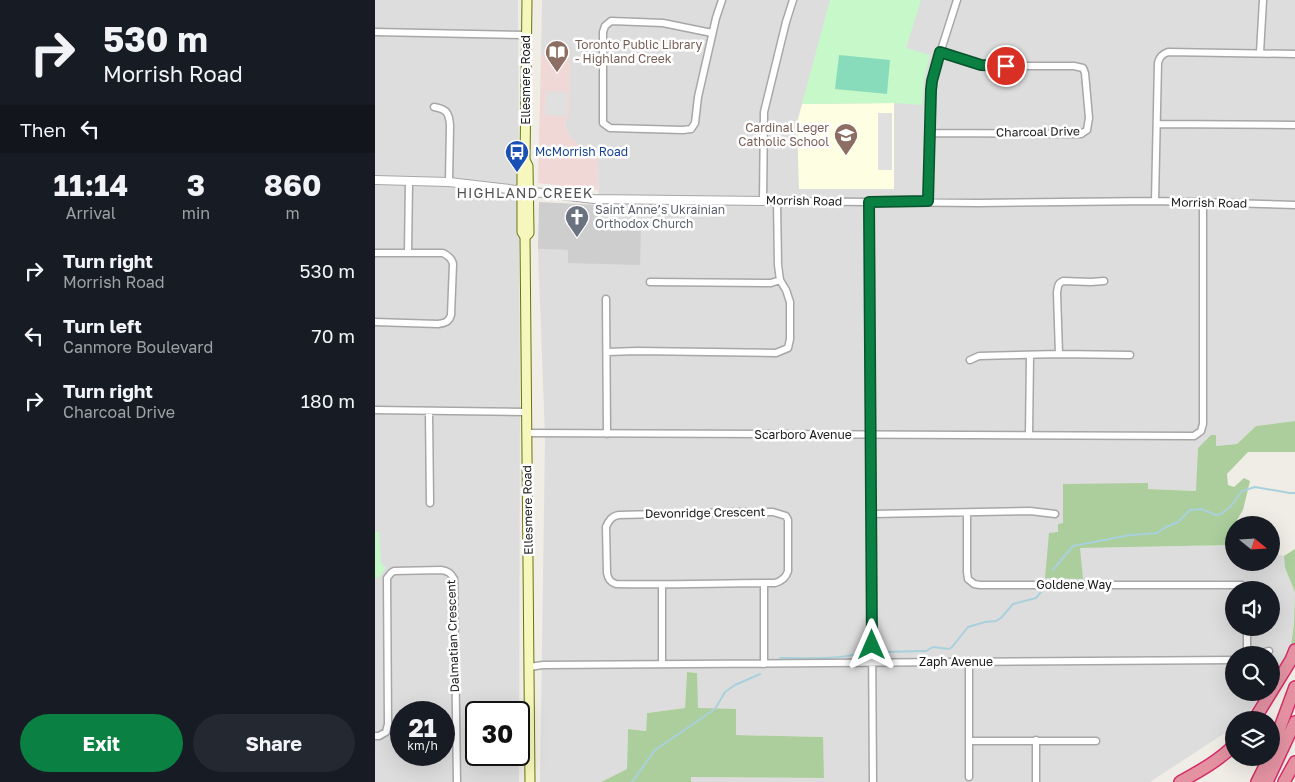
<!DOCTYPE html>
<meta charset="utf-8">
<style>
:root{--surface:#171b24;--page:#242831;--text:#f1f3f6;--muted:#9ea1a6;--accent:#0b8043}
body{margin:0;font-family:"Golos Text",sans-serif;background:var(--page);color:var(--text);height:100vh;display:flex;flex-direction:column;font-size:19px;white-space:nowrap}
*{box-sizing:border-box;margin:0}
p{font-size:16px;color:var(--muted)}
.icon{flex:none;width:28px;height:28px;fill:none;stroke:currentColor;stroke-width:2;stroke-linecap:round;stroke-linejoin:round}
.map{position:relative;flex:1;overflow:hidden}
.panel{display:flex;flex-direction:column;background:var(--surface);width:375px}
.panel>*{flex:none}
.hud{background:#171b24;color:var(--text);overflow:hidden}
.needle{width:32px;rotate:108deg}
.tools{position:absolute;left:850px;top:516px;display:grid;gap:10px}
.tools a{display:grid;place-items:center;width:55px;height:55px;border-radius:50%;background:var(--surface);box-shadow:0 5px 20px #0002;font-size:25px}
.speed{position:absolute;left:15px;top:701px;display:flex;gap:10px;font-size:25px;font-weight:700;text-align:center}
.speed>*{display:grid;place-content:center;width:65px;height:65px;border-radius:50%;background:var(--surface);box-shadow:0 5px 20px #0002;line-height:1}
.speed small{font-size:12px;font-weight:400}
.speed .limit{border:2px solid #111;border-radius:8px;background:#fff;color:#111}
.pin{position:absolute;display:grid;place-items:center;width:42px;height:42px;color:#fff;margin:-21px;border:2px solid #fff;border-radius:50%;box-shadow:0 1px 5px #0007}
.me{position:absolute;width:55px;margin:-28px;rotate:0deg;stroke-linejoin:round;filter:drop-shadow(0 0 4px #0008)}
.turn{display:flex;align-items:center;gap:18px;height:105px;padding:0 20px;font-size:22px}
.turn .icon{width:65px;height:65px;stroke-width:2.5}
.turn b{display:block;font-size:35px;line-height:42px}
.then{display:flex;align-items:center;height:48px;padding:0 20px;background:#0003;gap:10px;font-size:19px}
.eta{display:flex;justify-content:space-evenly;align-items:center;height:85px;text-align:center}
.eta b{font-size:30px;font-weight:700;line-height:35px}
.button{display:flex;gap:10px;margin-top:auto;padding:10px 20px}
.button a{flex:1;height:58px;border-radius:30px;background:var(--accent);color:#fff;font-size:20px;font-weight:700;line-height:58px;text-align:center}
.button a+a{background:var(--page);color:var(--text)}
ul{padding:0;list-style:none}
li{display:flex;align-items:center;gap:15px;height:65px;padding:0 20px}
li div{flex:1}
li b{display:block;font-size:19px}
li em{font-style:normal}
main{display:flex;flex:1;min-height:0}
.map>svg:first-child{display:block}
.residential{fill:#dedddd;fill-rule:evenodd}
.commercial{fill:#f0d8d7}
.education{fill:#fefee2}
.religious{fill:#cecece}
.forest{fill:#acce9d}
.park{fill:#c6f8ca}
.pitch{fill:#88dcbb}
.parking{fill:#e0e0e0}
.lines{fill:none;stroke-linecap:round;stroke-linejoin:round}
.stream{stroke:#a9d1dc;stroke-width:2}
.minor-casing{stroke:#a7a7a7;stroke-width:9}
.tertiary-casing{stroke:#a7a7a7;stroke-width:10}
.secondary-casing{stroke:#6a7509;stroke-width:11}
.motorway-casing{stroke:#d52d68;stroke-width:14}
.minor{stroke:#fff;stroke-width:6}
.tertiary{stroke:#fff;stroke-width:8}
.secondary{stroke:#f5f7bd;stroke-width:9}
.motorway{stroke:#e492a2;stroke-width:11}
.route-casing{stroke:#07532c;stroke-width:12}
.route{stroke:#0b8043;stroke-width:9}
.labels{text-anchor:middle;stroke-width:5;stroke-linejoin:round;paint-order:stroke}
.education-label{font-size:12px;fill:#785e54;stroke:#fff;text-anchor:start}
.street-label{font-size:12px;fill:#202020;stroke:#fff}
.transit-label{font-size:12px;fill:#164399;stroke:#fff;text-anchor:start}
.worship-label{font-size:12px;fill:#5b616d;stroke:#fff;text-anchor:start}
.neighbourhood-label{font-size:14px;letter-spacing:1px;fill:#535353;stroke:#fff}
</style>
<main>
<section class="panel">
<div class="hud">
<div class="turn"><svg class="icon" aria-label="right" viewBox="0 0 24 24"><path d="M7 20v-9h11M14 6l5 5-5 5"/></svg><div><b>530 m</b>Morrish Road</div></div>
<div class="then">Then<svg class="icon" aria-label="left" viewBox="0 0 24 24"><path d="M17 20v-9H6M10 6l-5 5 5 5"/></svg></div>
</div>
<div class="eta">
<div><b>11:14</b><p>Arrival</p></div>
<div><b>3</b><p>min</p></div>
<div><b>860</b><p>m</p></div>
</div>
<ul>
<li><svg class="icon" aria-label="right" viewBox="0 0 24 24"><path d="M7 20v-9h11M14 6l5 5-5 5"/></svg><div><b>Turn right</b><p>Morrish Road</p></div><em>530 m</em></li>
<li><svg class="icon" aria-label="left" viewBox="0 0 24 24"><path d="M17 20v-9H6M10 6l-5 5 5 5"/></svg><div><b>Turn left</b><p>Canmore Boulevard</p></div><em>70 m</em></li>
<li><svg class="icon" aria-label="right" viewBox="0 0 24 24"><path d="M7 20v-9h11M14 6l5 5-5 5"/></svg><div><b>Turn right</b><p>Charcoal Drive</p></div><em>180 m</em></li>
</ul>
<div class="button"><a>Exit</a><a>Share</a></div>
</section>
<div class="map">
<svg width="920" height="782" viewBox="0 0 920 782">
<rect width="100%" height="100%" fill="#f0ede7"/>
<path class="residential" d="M0,0H143L145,403L144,782H0ZM26,712H69V755H26ZM101,712H144V755H101Z
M167,0H920V421L881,426L862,444L823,448L822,491L773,489V483L705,548L859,545V562H896V553L909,556L910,568L920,592L919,624L914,660L896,683V655H859V692L889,693L867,720H859V727L775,782H316V777L448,778V737L361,735L322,709V673L312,672L310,708L272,713L271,731L253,729L252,769L226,782H165L170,438L163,249L193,250L194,263L224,230L223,158L210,150L199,141L192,131L190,121L195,57L166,55ZM859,590H896V628H859Z"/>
<path class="commercial" d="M166,55L195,57L194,116L190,121L192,131L199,141L210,150L223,157V190L163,183Z"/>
<path class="education" d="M519,103V189H424L422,123L427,104Z"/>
<path class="religious" d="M164,202L224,205V230L266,231L265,265L193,263V250L163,249Z"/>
<path class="forest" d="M920,421V452H873L852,474L853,485L859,487L869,478L875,481L868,510L856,530L859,532V545L705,548L708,579L670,578L674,533L683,532V524L688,523V484L773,483V489L821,491L823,448L836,435H841V446L862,444L881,426Z
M920,549V642L914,660L919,624L920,592L910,568L909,556Z
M312,672L322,673L323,708L361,709V735L448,737L449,778L316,777V782H226L252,769L253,729L271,731L272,713L310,708Z"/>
<path class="park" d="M455,0H546L531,48L555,55L549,79L547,105L519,103L427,104Z
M0,532H4L6,563L11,568L6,574L4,578H0Z"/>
<path class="pitch" d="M464,55L515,60L512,94L460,89Z"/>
<path class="parking" d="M171,91L192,92V116L170,115Z
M503,113H517V170H503Z"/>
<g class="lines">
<path class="stream" d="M678,570L698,546L755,535L782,533L791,527L803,522L815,510L826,509L841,515L846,514L855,507L867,491L880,487L915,493H920
M509,652L546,651H551L558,647L574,649L577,647L593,627L610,622L621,621L626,618L638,604L661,598L666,592
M405,658C423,658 472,660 486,652
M257,782L280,750L340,709L350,692L360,685L385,674"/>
<g class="minor-casing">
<path id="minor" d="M418,0L411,22L389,112L388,201L603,203L780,201L920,205
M0,32L151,35
M337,33L288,23L236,21L230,26L228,32V123L235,128L308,130L316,129L320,123L323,97L341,18L347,0
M885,53L888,0
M59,107C71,109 74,112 75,125L74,182
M782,124L920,125
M555,133L706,134L712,130L714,118L710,73L708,68L699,66H623L606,65L565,52
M553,201L556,90L559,72L582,0
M780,201L783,63C784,57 787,54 793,52L920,54
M494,202L498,782
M0,253H68C72,255 77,258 78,264L76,315C74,322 70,323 63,324L0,322
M33,253L34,181
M275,282L396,283L405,280
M231,299L232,434
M232,352L262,351L401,353L413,348L415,339V302L411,290L405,280L403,265L402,201
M684,354L682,293C683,287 682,284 688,281L716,282L729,281
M595,360L604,356L684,354L755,355
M0,410L152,412
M54,412L55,503
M152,433L819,436L826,431L828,424V202
M654,435L655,355
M367,512H398L411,516L413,520V571C411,578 407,581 400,583C347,583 294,585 241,584C235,582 233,579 232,573L231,527C234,520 237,516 244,515Z
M592,513V572L593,579L599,584L605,585H867L872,590
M497,514L655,511L680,514
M389,583V664
M287,585V664
M872,655V628
M878,655L894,651
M594,662V777
M154,667L168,665L859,660
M0,736H4L11,732L13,724L12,578L16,573L19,571L66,570C73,571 76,573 79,579L82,782
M594,741H721
M661,782V740"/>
</g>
<g class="tertiary-casing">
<path id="tertiary" d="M0,180L74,182L219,199L388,201"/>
</g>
<g class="secondary-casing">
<path id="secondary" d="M150,160L147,165V232L150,237L155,782
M150,237L154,233L153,166L150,160L152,0"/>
</g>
<g class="motorway-casing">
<path id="motorway" d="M879,720L916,660L920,650
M896,752L920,687
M805,782C823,772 845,760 859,745
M882,782L894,758
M892,782L920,722
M909,782L920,762"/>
</g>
<use href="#minor" class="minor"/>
<use href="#tertiary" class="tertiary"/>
<use href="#secondary" class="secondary"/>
<use href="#motorway" class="motorway"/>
</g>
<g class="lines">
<g class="route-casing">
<path id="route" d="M497,645L494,202L553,201L556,90L557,81L565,52L606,65L631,66"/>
</g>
<use href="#route" class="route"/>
</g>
<defs>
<g id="library-pin" transform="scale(1.25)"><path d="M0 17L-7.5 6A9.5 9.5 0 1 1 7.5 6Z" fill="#8d6e63" stroke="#fff"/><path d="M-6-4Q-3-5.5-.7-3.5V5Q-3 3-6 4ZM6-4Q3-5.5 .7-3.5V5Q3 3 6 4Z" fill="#fff"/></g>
<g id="school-pin" transform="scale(1.25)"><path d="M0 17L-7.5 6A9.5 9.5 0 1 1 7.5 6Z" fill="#8d6e63" stroke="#fff"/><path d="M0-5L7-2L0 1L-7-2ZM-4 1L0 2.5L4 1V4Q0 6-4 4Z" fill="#fff"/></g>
<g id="bus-pin" transform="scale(1.25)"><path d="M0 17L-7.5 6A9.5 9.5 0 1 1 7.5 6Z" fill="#1a4fb4" stroke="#fff"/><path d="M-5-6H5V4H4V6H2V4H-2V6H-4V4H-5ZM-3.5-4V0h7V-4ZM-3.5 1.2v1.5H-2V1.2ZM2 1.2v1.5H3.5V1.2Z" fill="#fff"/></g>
<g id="church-pin" transform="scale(1.25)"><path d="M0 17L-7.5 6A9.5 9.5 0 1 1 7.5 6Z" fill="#6b7280" stroke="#fff"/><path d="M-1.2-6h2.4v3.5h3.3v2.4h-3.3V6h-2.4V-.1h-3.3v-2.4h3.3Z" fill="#fff"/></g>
</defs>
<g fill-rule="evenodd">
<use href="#library-pin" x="182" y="52"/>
<use href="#school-pin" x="471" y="135"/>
<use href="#bus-pin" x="142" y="152"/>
<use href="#church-pin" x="202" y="217"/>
</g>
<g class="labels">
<g class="education-label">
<text x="200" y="49">Toronto Public Library<tspan x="200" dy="14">- Highland Creek</tspan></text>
<text x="454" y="132" text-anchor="end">Cardinal Leger<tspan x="454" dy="14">Catholic School</tspan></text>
</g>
<g class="street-label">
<text transform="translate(151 80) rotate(-90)" y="4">Ellesmere Road</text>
<text transform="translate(663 132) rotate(-1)" y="4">Charcoal Drive</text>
<text transform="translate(429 201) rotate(1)" y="4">Morrish Road</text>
<text transform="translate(834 203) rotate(1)" y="4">Morrish Road</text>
<text x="428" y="439">Scarboro Avenue</text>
<text transform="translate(153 510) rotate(-91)" y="4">Ellesmere Road</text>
<text transform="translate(330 513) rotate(-1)" y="4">Devonridge Crescent</text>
<text x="699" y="589">Goldene Way</text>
<text transform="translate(78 636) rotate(-92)" y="4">Dalmatian Crescent</text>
<text x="581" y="666">Zaph Avenue</text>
</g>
<g class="transit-label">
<text x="160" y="156">McMorrish Road</text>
</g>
<g class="worship-label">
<text x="220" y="214">Saint Anne’s Ukrainian<tspan x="220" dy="14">Orthodox Church</tspan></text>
</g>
<g class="neighbourhood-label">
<text x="150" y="198">HIGHLAND CREEK</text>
</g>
</g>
</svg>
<div class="tools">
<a><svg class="needle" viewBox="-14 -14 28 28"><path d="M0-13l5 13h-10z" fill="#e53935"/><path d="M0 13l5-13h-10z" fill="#9ea1a6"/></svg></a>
<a><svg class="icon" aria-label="sound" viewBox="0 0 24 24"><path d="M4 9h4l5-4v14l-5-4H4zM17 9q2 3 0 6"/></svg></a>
<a><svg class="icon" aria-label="search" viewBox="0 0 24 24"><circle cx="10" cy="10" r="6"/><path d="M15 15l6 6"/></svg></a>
<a><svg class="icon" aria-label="layers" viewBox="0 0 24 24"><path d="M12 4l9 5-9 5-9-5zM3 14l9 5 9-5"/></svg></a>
</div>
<div class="speed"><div>21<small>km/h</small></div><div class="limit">30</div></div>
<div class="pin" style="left:631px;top:66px;background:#d93025"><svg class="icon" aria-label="arrive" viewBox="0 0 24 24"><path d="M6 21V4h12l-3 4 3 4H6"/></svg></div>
<svg class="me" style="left:497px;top:645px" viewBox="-20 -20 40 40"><path d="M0-17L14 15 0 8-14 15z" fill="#0b8043" stroke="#fff" stroke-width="4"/></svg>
</div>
</main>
